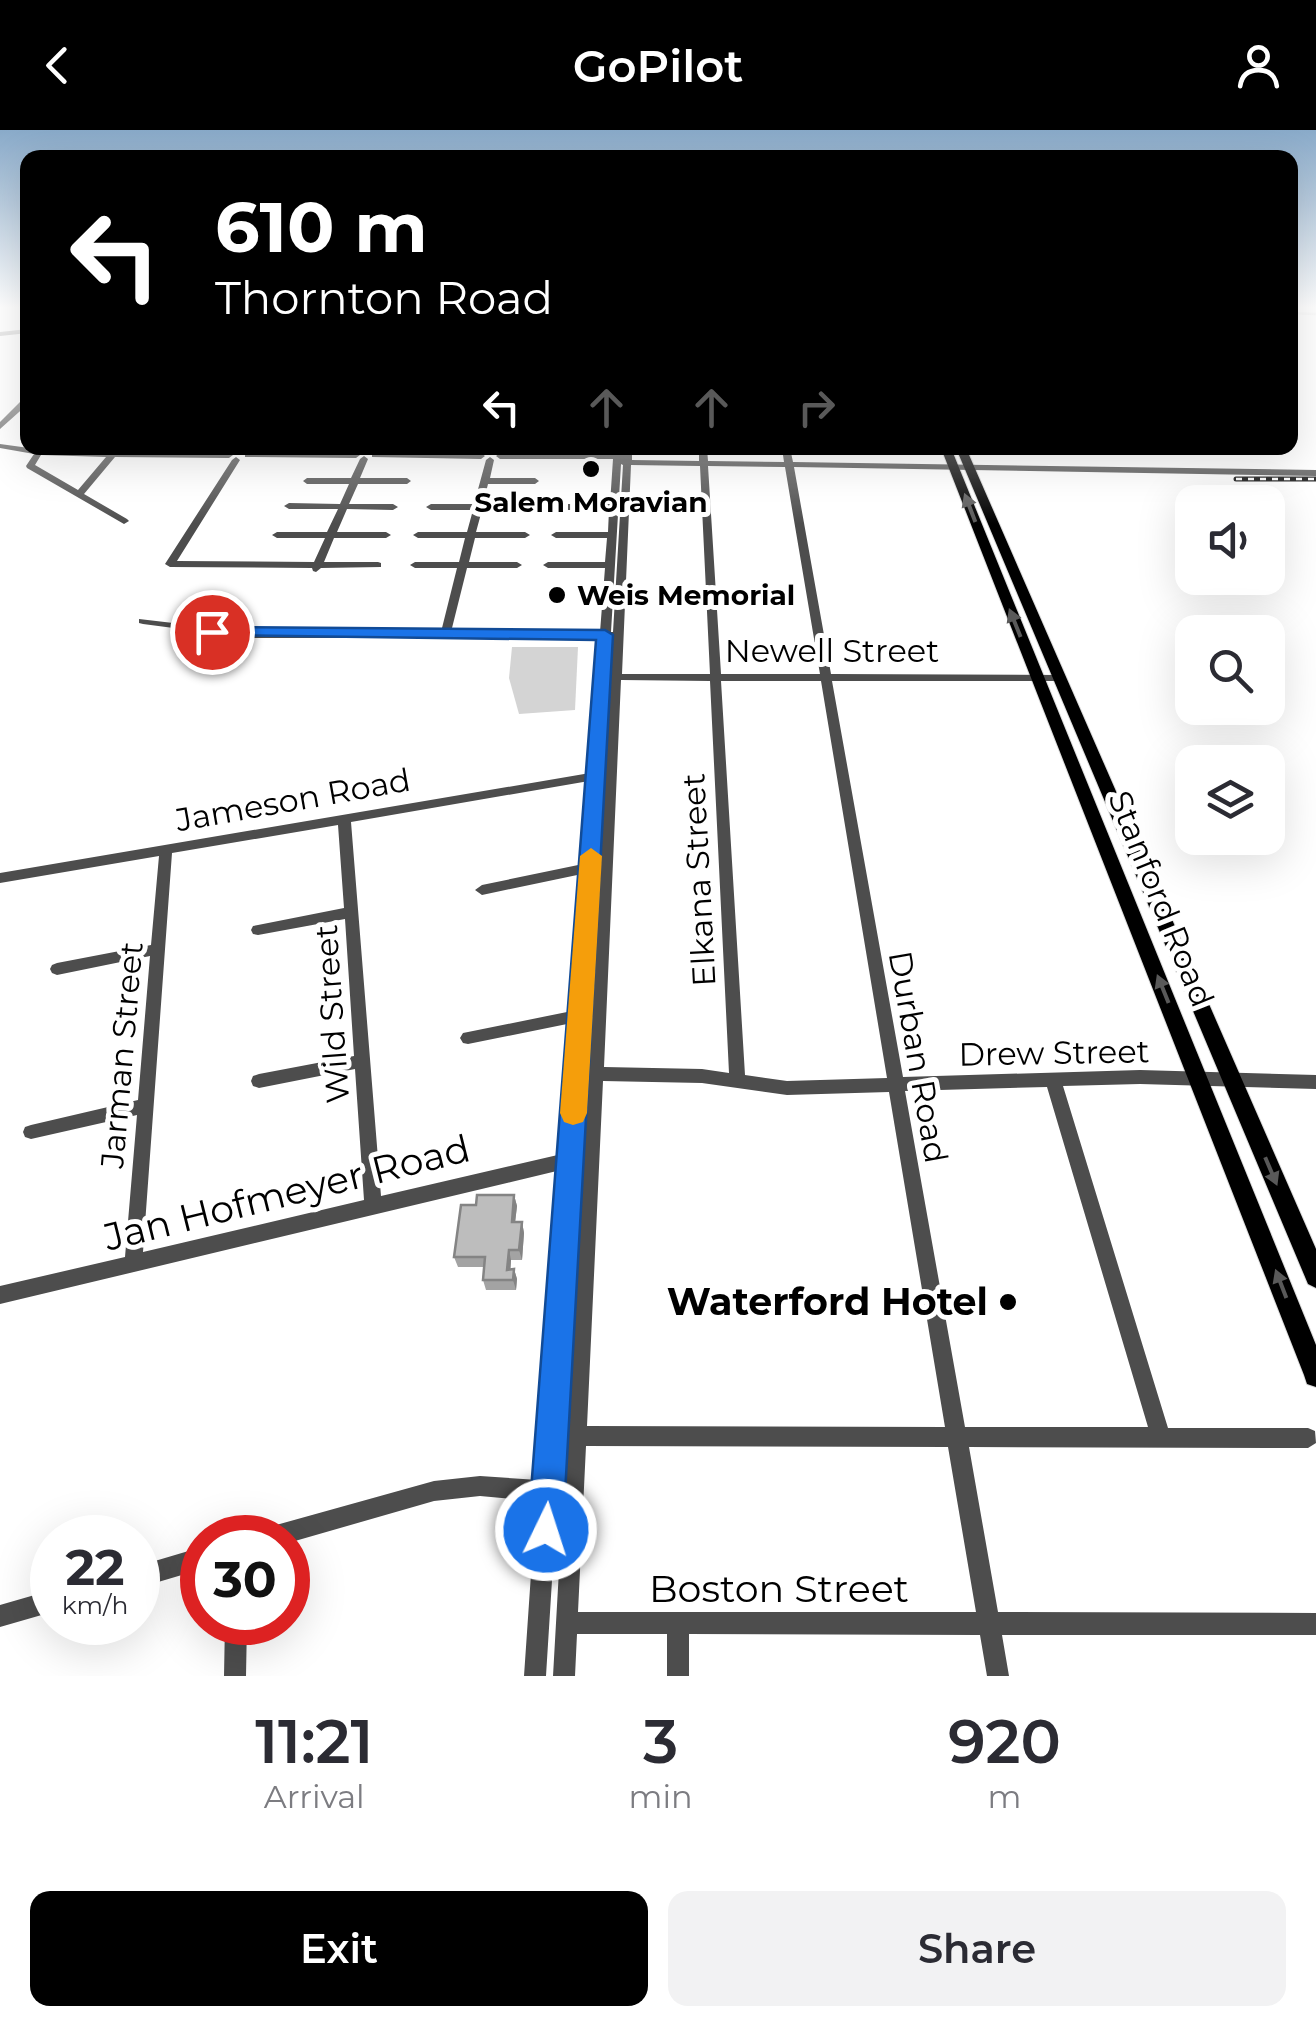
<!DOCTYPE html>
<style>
:root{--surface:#fff;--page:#f2f2f3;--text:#2b2b33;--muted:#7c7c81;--accent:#000}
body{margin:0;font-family:Montserrat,sans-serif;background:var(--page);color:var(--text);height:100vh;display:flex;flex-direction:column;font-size:38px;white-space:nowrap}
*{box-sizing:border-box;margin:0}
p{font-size:32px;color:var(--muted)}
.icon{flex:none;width:55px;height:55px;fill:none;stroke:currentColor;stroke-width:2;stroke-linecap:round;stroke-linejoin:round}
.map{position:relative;height:1546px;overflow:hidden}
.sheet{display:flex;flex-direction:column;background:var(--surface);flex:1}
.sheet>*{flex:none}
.hud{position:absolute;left:20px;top:20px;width:1278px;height:305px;border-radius:20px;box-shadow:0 10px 40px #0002;background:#000;color:#fff;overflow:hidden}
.buttons{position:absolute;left:1175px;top:355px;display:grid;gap:20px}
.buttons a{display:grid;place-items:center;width:110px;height:110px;border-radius:20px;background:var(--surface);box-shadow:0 10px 40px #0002;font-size:50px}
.speed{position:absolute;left:30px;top:1385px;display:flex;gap:20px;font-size:50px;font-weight:700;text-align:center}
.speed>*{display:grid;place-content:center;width:130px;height:130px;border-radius:50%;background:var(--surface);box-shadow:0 10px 40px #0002;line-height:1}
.speed small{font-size:25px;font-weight:400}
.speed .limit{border:15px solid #d22;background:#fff;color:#111}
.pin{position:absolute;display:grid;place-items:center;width:85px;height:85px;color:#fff;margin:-42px;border:5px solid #fff;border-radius:50%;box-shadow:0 2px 10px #0007}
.me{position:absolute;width:110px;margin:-55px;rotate:4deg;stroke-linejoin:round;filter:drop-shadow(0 0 8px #0008)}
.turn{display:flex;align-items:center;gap:35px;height:210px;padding:0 30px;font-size:45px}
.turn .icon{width:130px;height:130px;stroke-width:2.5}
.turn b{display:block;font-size:70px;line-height:85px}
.lanes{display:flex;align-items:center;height:95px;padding:0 30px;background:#0003;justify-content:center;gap:50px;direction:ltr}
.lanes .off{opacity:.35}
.eta{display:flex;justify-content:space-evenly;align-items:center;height:170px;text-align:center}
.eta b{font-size:60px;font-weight:600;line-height:70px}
.action{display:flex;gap:20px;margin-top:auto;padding:20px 30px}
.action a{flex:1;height:115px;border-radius:20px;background:var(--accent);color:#fff;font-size:40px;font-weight:600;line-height:115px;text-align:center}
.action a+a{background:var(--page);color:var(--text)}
header{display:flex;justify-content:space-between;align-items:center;height:130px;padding:0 30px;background:var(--accent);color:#fff;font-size:45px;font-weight:600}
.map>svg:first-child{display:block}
.green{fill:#d4d4d4}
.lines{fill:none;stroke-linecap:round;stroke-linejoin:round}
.stream{stroke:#9b9b9b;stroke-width:2.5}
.major-casing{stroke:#dbdbdb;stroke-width:2}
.minor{fill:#4d4d4d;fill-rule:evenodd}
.major{fill:#000;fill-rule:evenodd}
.rail-casing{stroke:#000;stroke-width:5}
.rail{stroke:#fff;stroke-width:2.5;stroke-dasharray:6;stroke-linecap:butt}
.wall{fill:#a3a3a3}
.shaded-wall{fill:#848484}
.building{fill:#bdbdbd;stroke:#848484;stroke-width:2.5}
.oneway{fill:#595959}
.route{fill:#1a73e8;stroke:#114b97;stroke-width:2.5}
.slow{fill:#f59e0b}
.poi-dot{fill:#000;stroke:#fff;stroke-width:4}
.labels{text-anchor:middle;stroke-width:10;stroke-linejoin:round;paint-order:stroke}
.far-poi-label{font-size:28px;font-weight:bold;fill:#000;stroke:#fff}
.street-label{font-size:32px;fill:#000;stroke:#fff}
.near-street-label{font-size:38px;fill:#000;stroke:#fff}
.near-poi-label{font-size:38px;font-weight:bold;fill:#000;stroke:#fff;text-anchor:end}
</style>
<header><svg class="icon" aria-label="back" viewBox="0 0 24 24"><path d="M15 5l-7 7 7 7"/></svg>GoPilot<svg class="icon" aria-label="person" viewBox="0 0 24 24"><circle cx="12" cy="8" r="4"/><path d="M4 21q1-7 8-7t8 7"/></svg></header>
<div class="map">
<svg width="1316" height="1546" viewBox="0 0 1316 1546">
<rect width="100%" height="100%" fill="#fff"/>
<path class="green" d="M512,517H578L575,580L519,584L509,548Z"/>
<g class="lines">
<path class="stream" d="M1290,183L1316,184"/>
<g class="major-casing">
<path id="major" d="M941,318H951L1316,1215V1257L1307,1254L1304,1245Z
M956,318H966L1316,1119V1158L1308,1154Z"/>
</g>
<path class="minor" d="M28,199V203L0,206V202Z
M25,267H28V274L0,299V292Z
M0,314L51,321L229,322L233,325L229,328L115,327L84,364L127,389L129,391L124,394L27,338L26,336L34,324L0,318ZM41,325L106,327L78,360L35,335Z
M614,318H622L624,323V318H632V330L699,331V318H707L708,331L784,332L782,318H790L793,332L1316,340V346L794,337L831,544L1060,545L1066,548L1060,551H832L903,947L1140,940L1316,945V959L1140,954L1063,956L1168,1298H1308L1315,1301L1316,1313L1308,1318L969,1317L998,1482L1316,1483V1505H1002L1009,1546H987L980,1505L689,1504V1546H667V1504H577L575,1546H553L582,1034L578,1036L546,1546H524L536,1371L480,1366L434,1371L288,1413V1408H259L261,1400L269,1397L434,1351L480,1346L538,1350L561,1040L0,1174V1156L125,1127L137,985L31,1009L25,1007L23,1002L25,997L31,995L138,970L150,826L57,845L52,843L50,839L52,835L57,833L151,815L159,726L0,753V743L590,643L600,508H250L143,494L139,493V489L250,502H441L457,438H415L410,435L415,432H459L465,408H418L413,405L418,402H467L473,380H431L426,377L431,374H474L486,330L490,327L494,330L490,348H535L539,351L535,354H488L483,374H527L532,377L527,380H482L476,402H525L530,405L525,408H475L469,432H517L522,435L517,438H467L451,502H600L605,438H548L543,435L548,432H605L607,408H556L551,405L556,402H608L609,380H566L561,377L566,374H610L613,329H500L496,326L500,323H613ZM621,334L623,335L613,502H611ZM631,335L700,336L710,544H622ZM708,336L785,337L820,544H721ZM610,508H613L611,544H608ZM608,550H610L588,937L584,938L587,890L590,885L587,881ZM621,550L710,551L729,943L702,939L604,937ZM721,551H821L887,948L787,951L745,945ZM589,651L583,734L482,755L475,760L482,765L582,744L572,881L468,902L463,903L460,908L463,913L468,914L572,893L562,1024L381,1066L351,692ZM338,695L344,778L258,795L253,796L251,800L253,804L258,805L345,789L354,926L259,944L253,946L251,951L253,956L259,958L355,939L364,1070L143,1122L172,723ZM583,949L587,951L583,1022L579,1021ZM603,951L702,953L787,965L889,962L945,1297L587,1296ZM1047,957L1148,1297H965L905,961ZM586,1316L948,1317L976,1482H578Z
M248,322H356L360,325L356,328L245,327V323Z
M375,322L481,323L485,326L481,329L372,327V323Z
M364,326L368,329L360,348H407L411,351L407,354H358L349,374H393L398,377L393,380L347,379L337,402H386L391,405L386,408H334L324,432H378L381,433V437L321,438L316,442L313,441L312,438L170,437L165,434L232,330L236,327L240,330L177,431L314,432L325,408H277L272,405L277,402H327L338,379H289L284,376L289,373L340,374L349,354H307L303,351L307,348H351L360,329Z
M202,1417V1439L138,1458V1436Z
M52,1460V1482L0,1497V1475Z
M225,1492H247L246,1546H224Z"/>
<use href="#major" class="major"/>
<g class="rail-casing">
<path id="rail" d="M1236,349H1316"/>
</g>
<use href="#rail" class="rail"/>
</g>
<path class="wall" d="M514,1065L517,1076L515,1092H522L524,1103L522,1130H511L510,1140L514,1139L517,1149L516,1160H486L483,1150L484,1137H458L454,1127Z"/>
<path class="shaded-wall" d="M514,1065L517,1076L514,1102L512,1092Z
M522,1092L524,1103L522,1130L519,1120Z
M509,1120L511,1130L510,1149L507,1140Z
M514,1139L517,1149L516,1160L513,1150Z"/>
<path class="building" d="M477,1065H514L512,1092H522L519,1120H509L507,1140L514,1139L513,1150H483L485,1127H454L461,1075H476Z"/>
<defs><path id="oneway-solid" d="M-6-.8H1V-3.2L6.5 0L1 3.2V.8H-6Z" transform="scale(2.5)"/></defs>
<g class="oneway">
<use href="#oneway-solid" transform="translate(970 378) rotate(-111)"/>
<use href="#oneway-solid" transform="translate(1015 493) rotate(-112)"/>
<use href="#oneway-solid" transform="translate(1163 859) rotate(-112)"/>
<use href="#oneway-solid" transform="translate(1271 1041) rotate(67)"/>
<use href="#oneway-solid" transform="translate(1281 1154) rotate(-111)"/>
</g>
<linearGradient id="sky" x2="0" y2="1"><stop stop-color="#89aac9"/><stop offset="0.45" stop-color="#fff"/><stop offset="1" stop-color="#fff" stop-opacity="0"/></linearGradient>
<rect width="1316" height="394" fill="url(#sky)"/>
<path class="route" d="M212,497L605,500L613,505L563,1400L558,1412L546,1417L533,1412L528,1400L596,510L206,505V498Z"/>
<path class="slow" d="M591,718L602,726L587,983L583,992L573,995L564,992L560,983L580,726Z"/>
<g class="poi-dot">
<circle cx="591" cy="339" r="10"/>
<circle cx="557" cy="465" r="10"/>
<circle cx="1008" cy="1172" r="10"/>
</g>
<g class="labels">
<g class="far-poi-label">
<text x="591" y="382">Salem Moravian</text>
<text x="577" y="475" text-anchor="start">Weis Memorial</text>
</g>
<g class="street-label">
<text x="832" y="532">Newell Street</text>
<text transform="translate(293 670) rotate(-10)" y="11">Jameson Road</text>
<text transform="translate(699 750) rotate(-93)" y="11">Elkana Street</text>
<text transform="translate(1161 769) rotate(68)" y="11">Stanford Road</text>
<text transform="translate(332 884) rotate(-94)" y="11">Wild Street</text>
<text transform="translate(1054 923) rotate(-1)" y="11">Drew Street</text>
<text transform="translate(122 925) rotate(-85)" y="11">Jarman Street</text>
<text transform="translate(918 927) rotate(80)" y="11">Durban Road</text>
</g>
<g class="near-street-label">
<text transform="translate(287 1063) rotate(-14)" y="13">Jan Hofmeyer Road</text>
<text x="779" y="1472">Boston Street</text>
</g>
<g class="near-poi-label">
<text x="988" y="1185">Waterford Hotel</text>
</g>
</g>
</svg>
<div class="buttons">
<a><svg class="icon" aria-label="sound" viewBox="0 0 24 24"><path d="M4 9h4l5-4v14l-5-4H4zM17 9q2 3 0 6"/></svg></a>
<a><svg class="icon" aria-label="search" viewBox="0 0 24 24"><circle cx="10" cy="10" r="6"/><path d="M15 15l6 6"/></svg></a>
<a><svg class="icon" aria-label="layers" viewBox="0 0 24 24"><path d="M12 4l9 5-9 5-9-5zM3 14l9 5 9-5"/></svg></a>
</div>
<div class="speed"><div>22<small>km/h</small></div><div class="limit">30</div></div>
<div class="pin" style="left:212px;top:502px;background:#d93025"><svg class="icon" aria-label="arrive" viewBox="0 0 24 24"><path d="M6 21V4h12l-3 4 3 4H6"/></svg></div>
<svg class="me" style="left:546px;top:1400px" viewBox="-20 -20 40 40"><circle r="17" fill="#1a73e8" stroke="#fff" stroke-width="3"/><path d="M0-11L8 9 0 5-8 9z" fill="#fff"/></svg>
<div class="hud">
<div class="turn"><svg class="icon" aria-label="left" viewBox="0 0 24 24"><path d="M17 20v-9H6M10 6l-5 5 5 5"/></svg><div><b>610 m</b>Thornton Road</div></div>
<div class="lanes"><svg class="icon" aria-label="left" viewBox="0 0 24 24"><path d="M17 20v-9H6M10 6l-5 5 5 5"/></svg><svg class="icon off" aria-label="ahead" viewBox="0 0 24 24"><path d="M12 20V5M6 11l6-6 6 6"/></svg><svg class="icon off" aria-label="ahead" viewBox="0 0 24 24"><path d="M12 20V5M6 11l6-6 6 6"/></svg><svg class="icon off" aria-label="right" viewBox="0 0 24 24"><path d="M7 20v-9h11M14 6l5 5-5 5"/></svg></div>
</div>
</div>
<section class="sheet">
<div class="eta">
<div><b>11:21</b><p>Arrival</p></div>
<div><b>3</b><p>min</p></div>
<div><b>920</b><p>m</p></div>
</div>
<div class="action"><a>Exit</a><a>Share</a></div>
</section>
